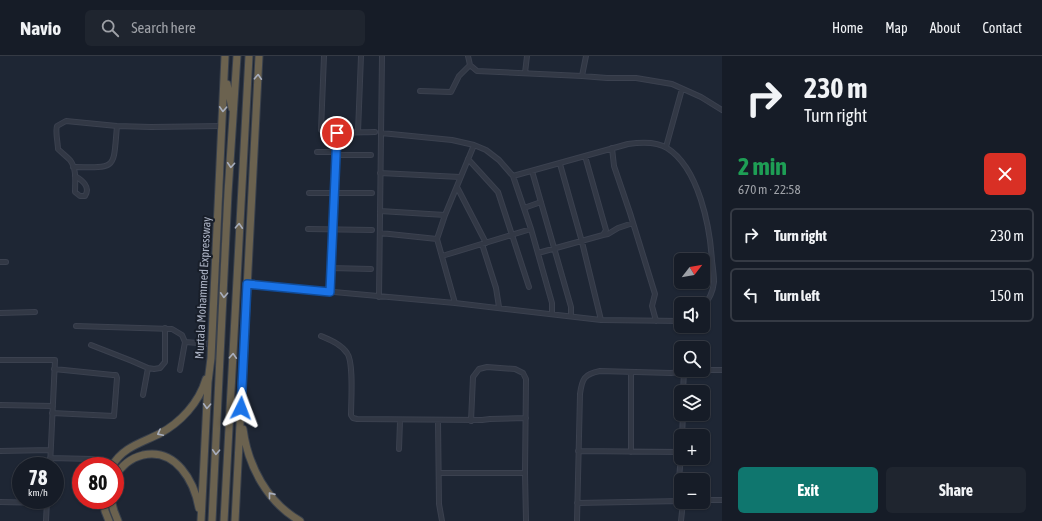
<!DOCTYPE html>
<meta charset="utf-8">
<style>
:root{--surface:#161c27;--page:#1f252f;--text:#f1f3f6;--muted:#9ea1a7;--line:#353a44;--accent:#0f766e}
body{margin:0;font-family:"Asap Condensed",sans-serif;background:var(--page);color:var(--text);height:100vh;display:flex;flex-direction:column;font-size:15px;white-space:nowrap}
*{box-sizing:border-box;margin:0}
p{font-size:13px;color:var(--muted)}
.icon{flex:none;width:22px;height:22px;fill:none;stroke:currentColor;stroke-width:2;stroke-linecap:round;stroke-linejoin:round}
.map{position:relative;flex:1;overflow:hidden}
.drawer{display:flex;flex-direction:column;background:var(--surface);width:320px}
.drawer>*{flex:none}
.guide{background:#161c27;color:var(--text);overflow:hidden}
.needle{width:26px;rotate:59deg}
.buttons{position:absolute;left:674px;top:197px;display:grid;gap:8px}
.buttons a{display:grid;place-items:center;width:36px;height:36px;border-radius:6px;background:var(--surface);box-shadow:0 1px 3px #0004,0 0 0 1px var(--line);font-size:20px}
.speed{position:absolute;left:12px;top:401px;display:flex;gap:8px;font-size:20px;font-weight:700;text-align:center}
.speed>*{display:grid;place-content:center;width:52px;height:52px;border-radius:50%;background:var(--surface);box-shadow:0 1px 3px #0004,0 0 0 1px var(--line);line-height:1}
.speed small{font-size:10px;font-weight:400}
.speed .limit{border:6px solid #d22;background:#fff;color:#111}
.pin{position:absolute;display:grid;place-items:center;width:34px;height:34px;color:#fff;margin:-17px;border:2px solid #fff;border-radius:50%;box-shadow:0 1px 4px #0007}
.me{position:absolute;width:44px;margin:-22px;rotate:3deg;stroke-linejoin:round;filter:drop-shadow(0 0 3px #0008)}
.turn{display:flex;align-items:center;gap:14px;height:84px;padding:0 16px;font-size:18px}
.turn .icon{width:52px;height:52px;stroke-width:2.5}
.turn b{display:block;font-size:28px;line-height:34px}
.round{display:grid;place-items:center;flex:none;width:42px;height:42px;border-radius:6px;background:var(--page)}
.headline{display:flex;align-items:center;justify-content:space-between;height:68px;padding:0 16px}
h1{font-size:24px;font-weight:700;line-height:30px;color:#1e9e55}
.primary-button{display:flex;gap:8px;margin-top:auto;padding:8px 16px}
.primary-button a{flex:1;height:46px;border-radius:6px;background:var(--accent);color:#fff;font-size:16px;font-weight:700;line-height:46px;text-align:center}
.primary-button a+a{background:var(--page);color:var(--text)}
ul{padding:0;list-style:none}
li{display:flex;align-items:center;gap:12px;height:54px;margin:0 8px 6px;padding:0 8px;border:2px solid var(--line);border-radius:6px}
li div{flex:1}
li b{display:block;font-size:15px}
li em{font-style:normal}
header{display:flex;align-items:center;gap:24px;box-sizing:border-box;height:56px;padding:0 20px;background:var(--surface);border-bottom:1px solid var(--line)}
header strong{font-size:19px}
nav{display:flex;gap:22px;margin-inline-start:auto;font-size:14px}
.search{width:280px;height:36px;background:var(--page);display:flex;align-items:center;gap:10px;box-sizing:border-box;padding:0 14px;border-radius:6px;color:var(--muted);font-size:15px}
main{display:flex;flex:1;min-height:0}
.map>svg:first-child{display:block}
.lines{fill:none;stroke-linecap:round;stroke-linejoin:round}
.street-casing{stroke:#3b414f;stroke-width:6}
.highway-casing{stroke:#39404c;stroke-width:9}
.street{stroke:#323845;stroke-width:4}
.highway{stroke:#6b624f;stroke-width:7}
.oneway{stroke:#a8aebd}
.route-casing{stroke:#114b97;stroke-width:10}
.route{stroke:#1a73e8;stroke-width:7}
.labels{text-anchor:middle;stroke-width:4;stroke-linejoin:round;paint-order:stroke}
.street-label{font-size:12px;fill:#abb2c3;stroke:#181e29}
</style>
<header>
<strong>Navio</strong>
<div class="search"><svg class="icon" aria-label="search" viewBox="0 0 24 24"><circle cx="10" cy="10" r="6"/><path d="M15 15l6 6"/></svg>Search here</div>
<nav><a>Home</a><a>Map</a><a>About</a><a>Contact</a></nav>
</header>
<main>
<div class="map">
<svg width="722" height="465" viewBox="0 0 722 465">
<rect width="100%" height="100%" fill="#1e2634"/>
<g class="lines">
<g class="street-casing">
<path id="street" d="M324,0L321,74C331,79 363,76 375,76
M468,0L470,9L477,15L582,20L586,0
M525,17L527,0
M582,20L607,22H636L672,28L701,41L722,54
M420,35L451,36L459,20L470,9
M358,76L361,0
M381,77L452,84L474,89L486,94L499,104L513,120L531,173L552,247V258
M666,91L682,33
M612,92L614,110L630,157L655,238L652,250L656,265
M317,96H336
M336,99H371
M468,103L498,136L529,231
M560,108L582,186L601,264
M73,111C118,112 113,113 117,70
M532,115L571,251V260
M380,117L460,121
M75,120C82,124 91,131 85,140H80L75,136C75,126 77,113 70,104C66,100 62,97 58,93C58,87 55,75 57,70L66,65L117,70L151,71L222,70
M513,120L628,88C641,86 656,85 667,92C699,112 710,171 712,205C713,212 714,220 714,226C713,235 709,244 703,251
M457,131L486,187
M309,137H372
M524,152L541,146
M380,155L445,159
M308,173L372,174
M380,177L437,183
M603,179L608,178L618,172L633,167
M482,188L496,232L499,251
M538,197L603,179L606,174L585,100
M442,200L531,173
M0,206H6
M331,212L371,213
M247,228L455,247L601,264L681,265
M330,236L337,77
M379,241L382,0
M455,247L437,183L445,159L474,89
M0,257L35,256
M76,270L172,273L182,279L185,286L211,288
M321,280C330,284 341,288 347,297C354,306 351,346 351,359L353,362L357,363L482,364L490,363L526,362
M91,289L132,305L148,312L154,313L160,312L165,306V272
M0,304H55L50,410
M180,314L185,286
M703,314H722
M683,336L684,315
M143,339L148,312
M0,349L53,350
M52,357L114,360L117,322L116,319H113L54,313
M438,365L439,448L442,465
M471,365L473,321L479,313L487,311L515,313L523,317L526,323L525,417L526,465
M682,380L683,358
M399,393L400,365
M0,395L50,394
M578,395L681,396
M631,396V316
M50,402L93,403
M439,417H525
M703,444H722
M677,445L681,400
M0,446L47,447
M577,447L681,445
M46,465L47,444
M577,465L580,338C582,323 584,318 600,315L671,317L699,314
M681,465L683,446"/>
</g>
<g class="highway-casing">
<path id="highway" d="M227,28L232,52
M243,373C248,410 267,446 300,465
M112,410C123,391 141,387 159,378C180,367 199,347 206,323
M115,421C121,410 131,402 143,399C176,392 194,425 199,452
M104,444L105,455L109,465
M111,444L114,455L118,465
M201,465L208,326L211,302L225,0
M212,465L228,137L237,0
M224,465L249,0
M235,465L259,0"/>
</g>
<use href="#street" class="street"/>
<use href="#highway" class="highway"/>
</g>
<defs><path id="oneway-chevron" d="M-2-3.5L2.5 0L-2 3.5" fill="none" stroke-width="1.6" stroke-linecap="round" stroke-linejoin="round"/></defs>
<g class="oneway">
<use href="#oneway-chevron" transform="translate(258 21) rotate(-87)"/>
<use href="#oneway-chevron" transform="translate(223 53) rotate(93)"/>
<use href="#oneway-chevron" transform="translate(231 109) rotate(94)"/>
<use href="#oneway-chevron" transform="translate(239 170) rotate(-87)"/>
<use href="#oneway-chevron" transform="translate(224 239) rotate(93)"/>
<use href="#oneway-chevron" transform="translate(233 300) rotate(-87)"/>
<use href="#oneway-chevron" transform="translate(207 350) rotate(93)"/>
<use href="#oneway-chevron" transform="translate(160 377) rotate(153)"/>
<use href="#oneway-chevron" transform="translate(216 396) rotate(93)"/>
<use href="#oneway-chevron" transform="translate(271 439) rotate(-129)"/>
</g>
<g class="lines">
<g class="route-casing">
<path id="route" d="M241,352L247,228L330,236L337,77"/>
</g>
<use href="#route" class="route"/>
</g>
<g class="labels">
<g class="street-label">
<text transform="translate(203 232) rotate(-87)" y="4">Murtala Mohammed Expressway</text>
</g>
</g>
</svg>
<div class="buttons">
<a><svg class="needle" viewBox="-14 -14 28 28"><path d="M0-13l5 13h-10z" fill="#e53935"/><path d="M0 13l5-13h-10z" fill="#9ea1a7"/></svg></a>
<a><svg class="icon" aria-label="sound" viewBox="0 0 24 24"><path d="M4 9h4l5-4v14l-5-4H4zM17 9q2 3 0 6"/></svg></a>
<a><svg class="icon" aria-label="search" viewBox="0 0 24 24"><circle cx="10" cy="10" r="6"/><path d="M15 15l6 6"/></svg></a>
<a><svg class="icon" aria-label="layers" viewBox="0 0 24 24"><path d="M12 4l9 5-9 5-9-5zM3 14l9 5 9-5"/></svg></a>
<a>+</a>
<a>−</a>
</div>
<div class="speed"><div>78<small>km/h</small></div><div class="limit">80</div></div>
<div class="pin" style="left:337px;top:77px;background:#d93025"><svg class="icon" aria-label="arrive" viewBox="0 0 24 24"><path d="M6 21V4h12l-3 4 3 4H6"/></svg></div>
<svg class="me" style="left:241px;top:352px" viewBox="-20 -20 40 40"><path d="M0-17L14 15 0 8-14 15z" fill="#1a73e8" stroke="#fff" stroke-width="4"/></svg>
</div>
<section class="drawer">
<div class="guide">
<div class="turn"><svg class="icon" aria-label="right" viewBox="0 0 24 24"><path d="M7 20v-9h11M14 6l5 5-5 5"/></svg><div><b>230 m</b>Turn right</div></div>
</div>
<div class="headline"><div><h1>2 min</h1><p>670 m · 22:58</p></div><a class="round" style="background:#d93025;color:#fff"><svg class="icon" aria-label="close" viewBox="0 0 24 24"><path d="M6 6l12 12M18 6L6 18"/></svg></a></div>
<ul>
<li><svg class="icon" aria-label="right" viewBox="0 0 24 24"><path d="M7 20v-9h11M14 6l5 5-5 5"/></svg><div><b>Turn right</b></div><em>230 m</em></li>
<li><svg class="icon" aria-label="left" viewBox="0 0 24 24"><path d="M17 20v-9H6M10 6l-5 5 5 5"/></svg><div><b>Turn left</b></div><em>150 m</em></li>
</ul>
<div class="primary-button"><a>Exit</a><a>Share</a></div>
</section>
</main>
